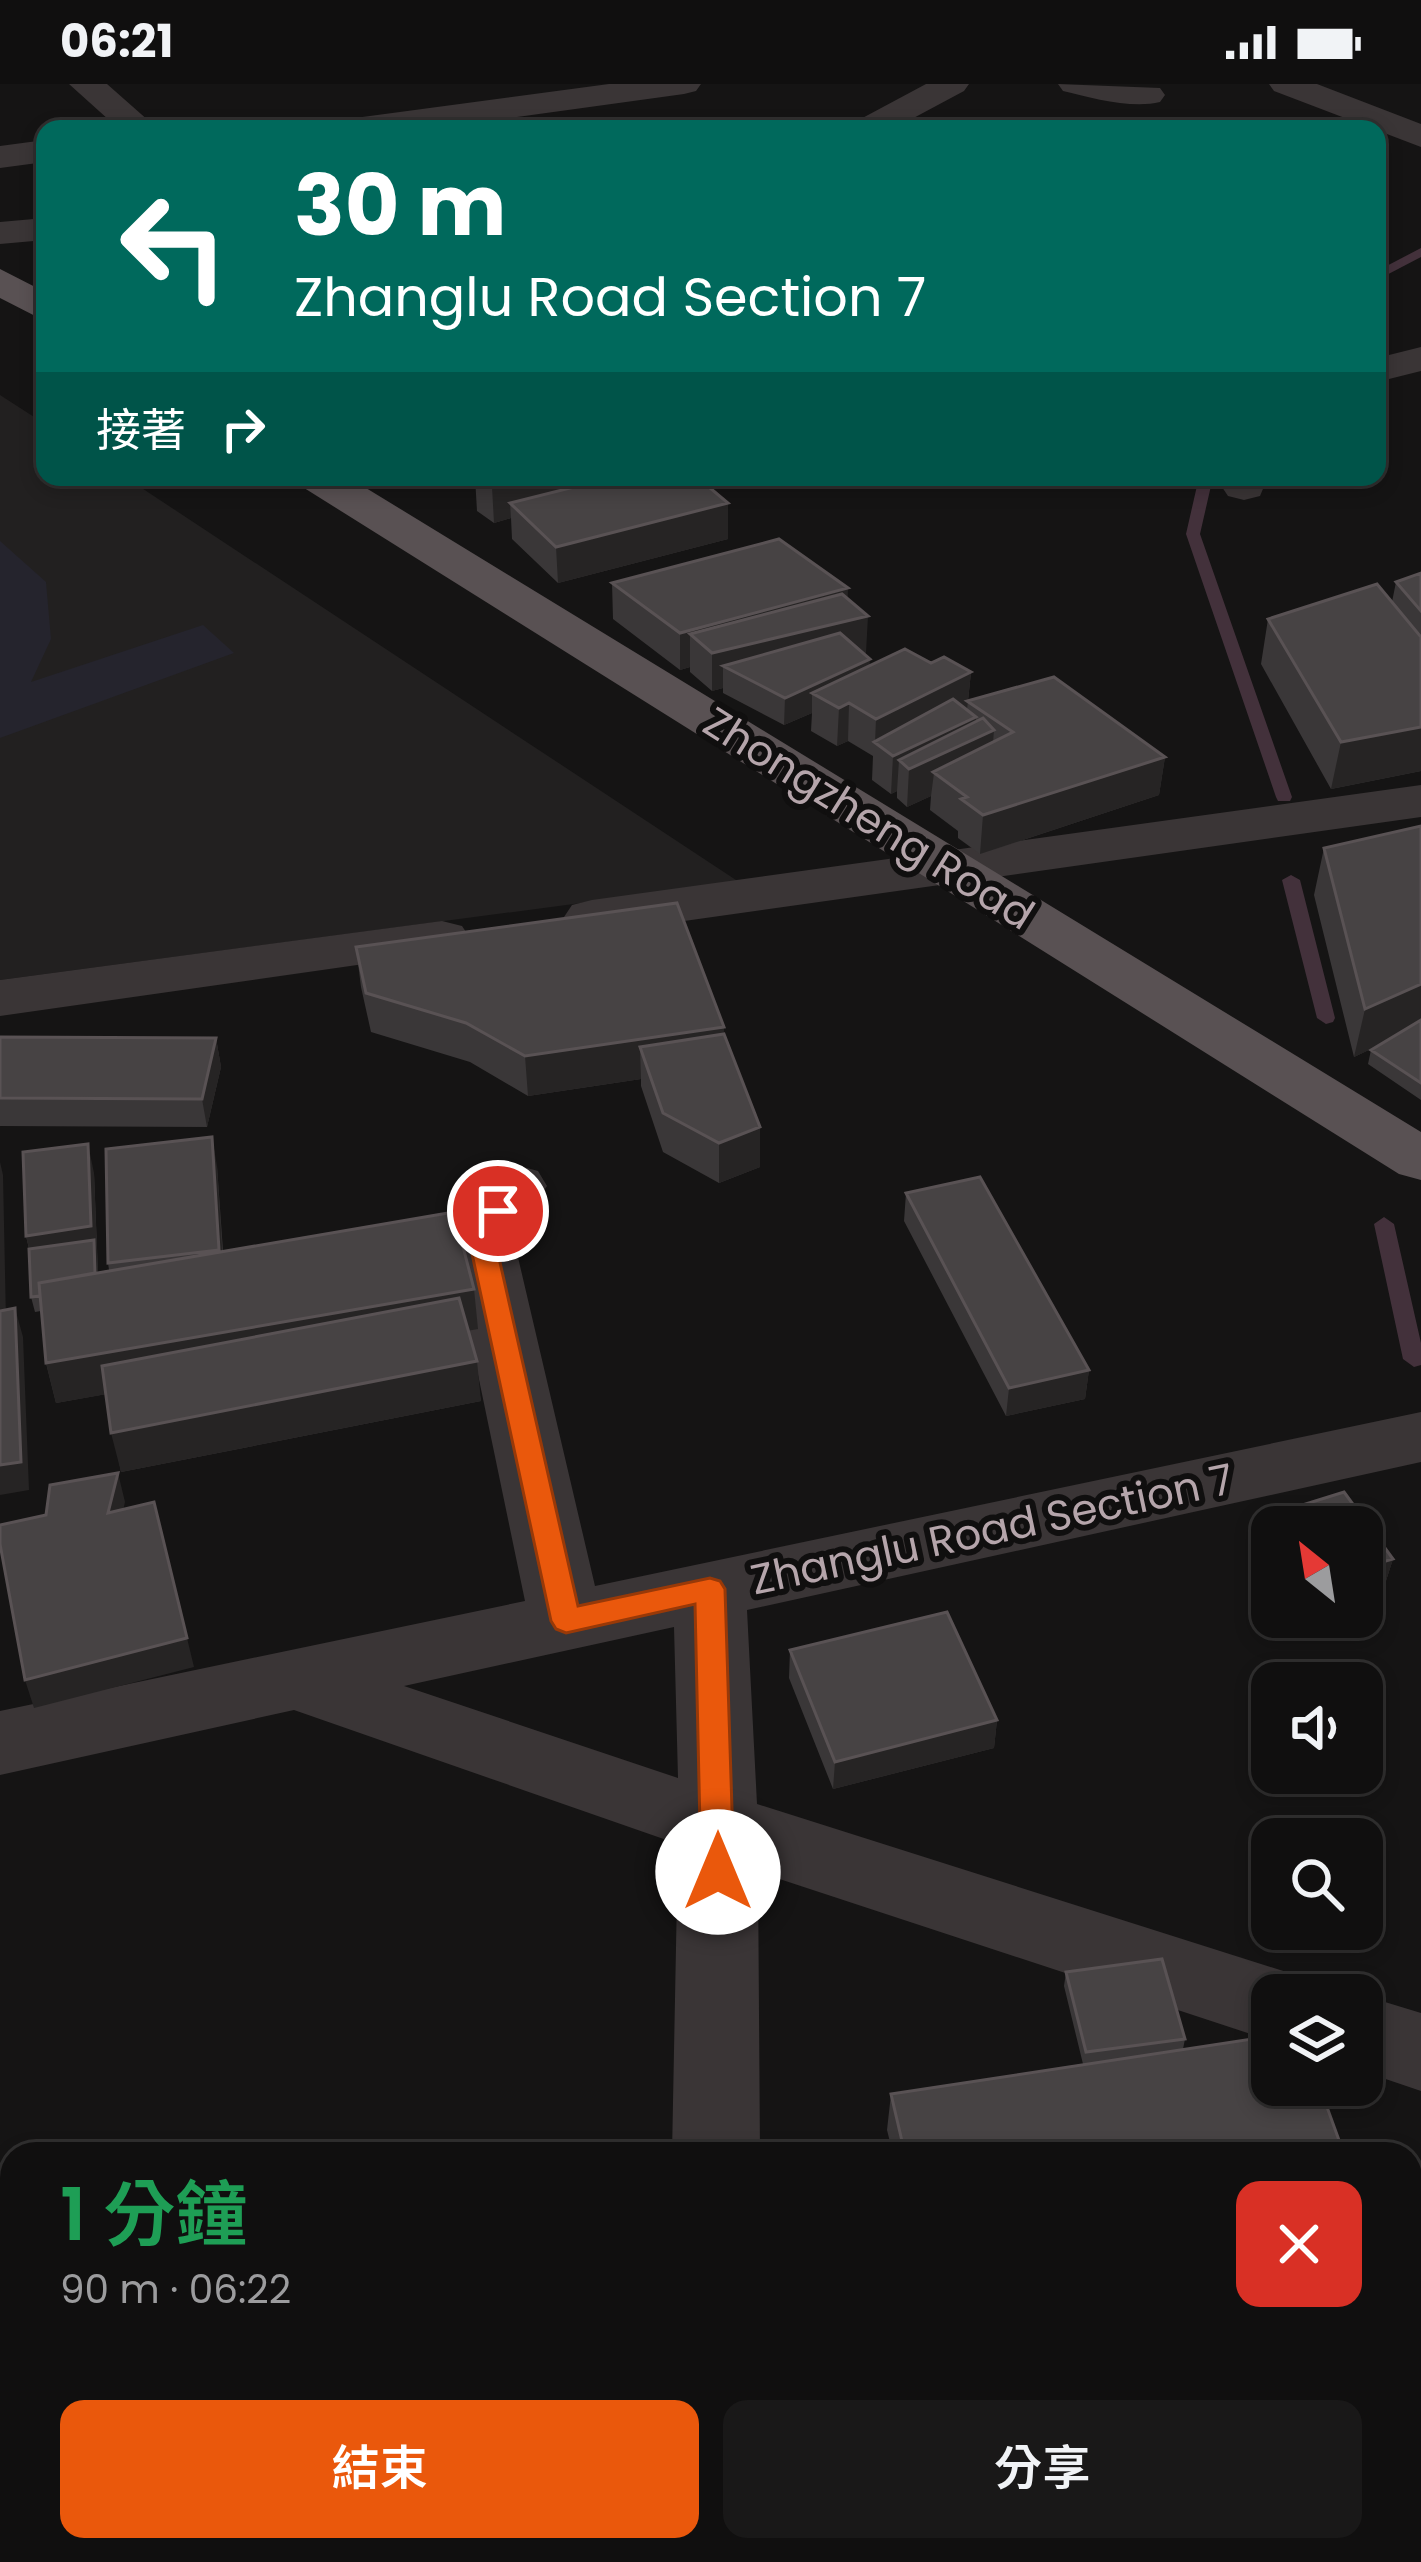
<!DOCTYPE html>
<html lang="zh-TW">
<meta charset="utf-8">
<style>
:root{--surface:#100f0f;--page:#191818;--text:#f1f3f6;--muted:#9c9c9e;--line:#302f2f;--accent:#ea580c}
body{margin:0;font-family:Poppins,"Noto Sans TC",sans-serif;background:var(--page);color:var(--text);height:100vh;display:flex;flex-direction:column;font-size:45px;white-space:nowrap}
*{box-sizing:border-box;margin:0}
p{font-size:39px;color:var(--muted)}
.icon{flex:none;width:66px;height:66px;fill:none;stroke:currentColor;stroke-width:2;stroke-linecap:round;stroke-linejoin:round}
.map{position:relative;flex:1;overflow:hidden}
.sheet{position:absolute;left:0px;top:2058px;width:1422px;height:420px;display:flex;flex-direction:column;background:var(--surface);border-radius:36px 36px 0 0;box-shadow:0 6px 18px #0003,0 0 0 3px var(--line)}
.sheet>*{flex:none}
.banner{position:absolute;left:36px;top:36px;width:1350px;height:366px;border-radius:24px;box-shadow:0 6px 18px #0003,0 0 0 3px var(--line);background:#00695c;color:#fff;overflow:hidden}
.needle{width:78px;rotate:330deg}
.controls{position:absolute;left:1251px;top:1422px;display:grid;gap:24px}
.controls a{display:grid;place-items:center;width:132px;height:132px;border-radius:24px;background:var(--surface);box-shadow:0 6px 18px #0003,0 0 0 3px var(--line);font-size:60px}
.pin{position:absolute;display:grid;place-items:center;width:102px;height:102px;color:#fff;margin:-51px;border:6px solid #fff;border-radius:50%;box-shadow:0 3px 12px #0007}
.me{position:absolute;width:132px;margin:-66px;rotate:0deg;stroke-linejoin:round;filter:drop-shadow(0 0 9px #0008)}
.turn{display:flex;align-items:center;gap:42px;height:252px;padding:0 60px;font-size:54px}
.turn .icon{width:156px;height:156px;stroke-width:2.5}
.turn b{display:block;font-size:84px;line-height:102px}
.then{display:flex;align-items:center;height:114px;padding:0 60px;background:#0003;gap:24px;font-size:45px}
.round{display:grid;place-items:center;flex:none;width:126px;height:126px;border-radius:24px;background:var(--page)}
.headline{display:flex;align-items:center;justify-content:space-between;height:204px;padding:0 60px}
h1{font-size:72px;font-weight:600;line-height:90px;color:#1e9e55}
.action{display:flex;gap:24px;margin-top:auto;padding:24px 60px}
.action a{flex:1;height:138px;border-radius:24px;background:var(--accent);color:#fff;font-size:48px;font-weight:600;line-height:138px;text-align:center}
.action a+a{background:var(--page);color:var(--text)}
.status{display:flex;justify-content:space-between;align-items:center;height:84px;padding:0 60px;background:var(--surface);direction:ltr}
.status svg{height:33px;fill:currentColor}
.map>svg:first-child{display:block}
.built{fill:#222020}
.green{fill:#25242d}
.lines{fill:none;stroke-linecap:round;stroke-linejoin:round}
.stream{fill:#43313b;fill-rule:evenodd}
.minor{fill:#3a3536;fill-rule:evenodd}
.major{fill:#595153;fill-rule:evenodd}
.wall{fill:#3a3738}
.shaded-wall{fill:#262424}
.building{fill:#474344;stroke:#595254;stroke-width:3}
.route{fill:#ea580c;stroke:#983908;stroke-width:3}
.labels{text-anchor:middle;stroke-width:12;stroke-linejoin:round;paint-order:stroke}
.street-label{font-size:42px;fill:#b5a5ab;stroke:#100f0f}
</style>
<div class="status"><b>06:21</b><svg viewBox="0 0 49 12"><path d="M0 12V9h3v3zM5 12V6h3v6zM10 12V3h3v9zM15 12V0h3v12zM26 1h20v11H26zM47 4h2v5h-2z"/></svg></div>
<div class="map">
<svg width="1421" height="2478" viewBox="0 0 1421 2478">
<rect width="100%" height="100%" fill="#151414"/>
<path class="built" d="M0,311L45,340V393H125L739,798L0,896Z"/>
<path class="green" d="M0,457L46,498L51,555L31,598L203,541L234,569L0,654Z"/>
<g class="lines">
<path class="stream" d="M1421,164V173L1377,196V187Z
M1199,393H1213L1200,450L1292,713L1290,717H1278L1276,713L1186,450Z
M1291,791L1300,796L1335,934L1333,938L1326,940L1317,934L1282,796Z
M1384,1133L1394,1140L1421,1259V1281L1414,1283L1403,1275L1374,1140Z"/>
<path class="minor" d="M69,0H107L158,45H119Z
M609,0H701L696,7L684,10L431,45H337L343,38L355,34Z
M926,0H969L964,7L893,45H849L855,38Z
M1058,0L1160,4L1165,11L1160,18C1132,25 1091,14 1063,7Z
M1269,0H1317L1421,40V63L1274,7Z
M45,56V78L0,84V62Z
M45,134V156L0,160V138Z
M1421,263V287L1377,298V274Z
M1224,393H1268L1260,412L1244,416L1228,412L1222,403Z
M1421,701V733L592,850L572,845L564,833L572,821L592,816Z
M442,837L462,842L470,854L462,866L0,932V896Z
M516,1081L538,1087L547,1102L513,1152L595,1502L1421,1328V1378L747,1526L757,1720L1302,1893L1310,1911H1272V1957L758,1788L760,2070H672L678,1760L294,1626L0,1691V1627L525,1517L449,1151L494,1087ZM674,1543L678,1694L404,1602Z
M1362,1911L1421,1929V2007L1362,1987Z
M654,2466H752V2478H654Z"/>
<path class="major" d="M0,185L45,208V237L0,214Z
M295,393H348L1421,1048V1096L1399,1090L301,402Z"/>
</g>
<path class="wall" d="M475,393H697L728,455L558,499L512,455L511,434L494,439L477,427Z
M1421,489V687L1331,705L1261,580L1268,535L1392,518L1396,498Z
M612,499L848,515L866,569H863L870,582L931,579L971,588L968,617L1165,673L1159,711L980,770L958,754V747L930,726L931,712L907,723L897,714V707L891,710L872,696L873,672L848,657L837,662L811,647L812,629L784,641L723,609V604L712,607L690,588V583L680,586L613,535Z
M1421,742V1016L1368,980L1371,966L1377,962L1354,973L1314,811L1324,764Z
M356,863L724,943L723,950L760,1043V1083L719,1099L663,1068L641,1002V995L528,1012L470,978L371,948L361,903Z
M0,953L216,954L221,983L207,1043L0,1042Z
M217,1082L223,1167L474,1205L478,1245L468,1246L481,1317L121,1388L106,1310L56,1319L46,1279L41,1227L35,1228L31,1213L29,1165L26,1152L94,1089L98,1188L109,1186L108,1179Z
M906,1109L1089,1286L1085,1315L1006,1332L904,1137Z
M1344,1408L1393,1475L1384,1503L1362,1510V1443H1272V1489L1254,1462L1261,1434Z
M790,1566L997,1636L994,1664L833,1705L789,1594Z
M1066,1888L1185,1955L1183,1965L1344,2070H893L887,2046L891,2010L1083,1980L1064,1902Z
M1410,2314L1421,2315V2418L1410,2416Z
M75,2466H300L234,2478H75Z"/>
<path class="shaded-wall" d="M527,393H630L510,419L511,434L494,439L492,403Z
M728,419V455L558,499L556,463Z
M848,504L847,537L868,532L866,569L752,597L723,582V604L712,607V569L690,550V583L680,586V549Z
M870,575L869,602L812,609V629L784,641L785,614Z
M971,588L967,626L875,659L876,635Z
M849,619L848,657L837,662L839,624Z
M976,633L975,655L994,646L991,684L934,689L931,712L907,723L909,685L899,676L897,707L891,710L893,672Z
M1421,643V687L1331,705L1341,658Z
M1165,673L1159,711L980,770L983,731Z
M1421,900V942L1354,973L1365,925Z
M724,943L723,982L640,963L641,995L528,1012L525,972Z
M216,954L221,983L207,1043L202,1015Z
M760,1043V1083L719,1099V1059Z
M212,1053L217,1082L224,1194L219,1166Z
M88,1060L94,1089L99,1219L33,1180L26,1152Z
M0,1078L3,1091L6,1237L0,1238Z
M474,1205L478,1245L56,1319L46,1279Z
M15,1224L23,1253L29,1406L0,1411V1381Z
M477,1277L481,1317L121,1388L111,1349Z
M1089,1286L1085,1315L1006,1332L1009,1304Z
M118,1389L125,1418L116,1457L108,1429Z
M1393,1475L1384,1503L1362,1510V1484Z
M187,1554L194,1583L34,1624L25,1596Z
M997,1636L994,1664L833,1705L835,1678Z"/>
<path class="building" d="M477,393H527L492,403Z
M614,393H697L728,419L556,463L510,419Z
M779,455L848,504L680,549L612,499Z
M1421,489V527L1396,498Z
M1377,500L1421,553V643L1341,658L1268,535Z
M842,510L868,532L712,569L690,550Z
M840,549L870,575L785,614L723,582Z
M905,565L931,579L944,573L971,588L876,635L849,619L839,624L812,609Z
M1054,593L1165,673L983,731L961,715L967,713L933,688L1013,648L967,617Z
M953,615L976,633L893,672L874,658Z
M983,634L994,646L909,685L899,676Z
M1421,742V900L1365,925L1324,764Z
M677,819L724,943L525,972L466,939L366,909L356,863Z
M1421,936V999L1371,966Z
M724,950L760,1043L719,1059L663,1029L640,963Z
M0,953L216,954L202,1015L0,1014Z
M212,1053L219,1166L108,1179L106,1065Z
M88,1060L91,1142L26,1152L23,1068Z
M980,1093L1089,1286L1009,1304L906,1109Z
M454,1128L474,1205L46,1279L39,1199Z
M94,1156L95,1189L39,1199L40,1212L31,1213L29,1165Z
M459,1214L477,1277L111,1349L102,1282Z
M15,1224L21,1378L0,1381V1227Z
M118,1389L108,1429L154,1418L187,1554L25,1596L0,1460V1441L46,1431L50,1401Z
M1344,1408L1393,1475L1362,1484V1443H1272V1450L1261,1434Z
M947,1528L997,1636L835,1678L790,1566Z
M1162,1875L1185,1955L1086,1968L1066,1888Z
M1272,1952V2001H1319L1344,2070H905L891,2010Z
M1410,2314L1421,2315V2394L1410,2392Z
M75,2466H170L102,2478H75Z"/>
<path class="route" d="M498,1118L511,1127L494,1152L578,1522L710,1494L720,1497L725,1505L734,1788L730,1798L718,1802L706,1798L701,1788L695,1520L566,1549L556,1545L551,1537L468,1151L489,1121Z"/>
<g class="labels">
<g class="street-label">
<text transform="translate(869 734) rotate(32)" y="15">Zhongzheng Road</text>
<text transform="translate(992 1445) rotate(-12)" y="15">Zhanglu Road Section 7</text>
</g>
</g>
</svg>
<div class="controls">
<a><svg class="needle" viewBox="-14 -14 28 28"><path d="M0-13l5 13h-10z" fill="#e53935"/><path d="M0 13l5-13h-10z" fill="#9c9c9e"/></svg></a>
<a><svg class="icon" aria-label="sound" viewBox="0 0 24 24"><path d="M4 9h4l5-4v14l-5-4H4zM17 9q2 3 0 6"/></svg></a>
<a><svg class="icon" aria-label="search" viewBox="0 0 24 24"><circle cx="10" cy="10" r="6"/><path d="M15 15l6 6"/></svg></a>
<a><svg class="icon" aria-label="layers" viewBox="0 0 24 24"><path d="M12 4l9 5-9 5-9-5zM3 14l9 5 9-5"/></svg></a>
</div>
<div class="pin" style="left:498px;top:1127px;background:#d93025"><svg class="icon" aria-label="arrive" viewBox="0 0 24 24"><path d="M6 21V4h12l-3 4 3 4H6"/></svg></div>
<svg class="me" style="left:718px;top:1788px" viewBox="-20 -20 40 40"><circle r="19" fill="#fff"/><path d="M0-13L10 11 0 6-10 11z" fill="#ea580c"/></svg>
<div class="banner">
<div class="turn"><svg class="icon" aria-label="left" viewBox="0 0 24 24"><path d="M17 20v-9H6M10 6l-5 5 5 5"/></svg><div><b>30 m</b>Zhanglu Road Section 7</div></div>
<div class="then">接著<svg class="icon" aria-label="right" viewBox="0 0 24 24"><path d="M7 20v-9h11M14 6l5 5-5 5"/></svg></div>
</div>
<section class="sheet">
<div class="headline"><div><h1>1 分鐘</h1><p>90 m · 06:22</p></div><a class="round" style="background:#d93025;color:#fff"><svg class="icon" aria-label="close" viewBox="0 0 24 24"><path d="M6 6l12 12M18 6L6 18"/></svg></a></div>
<div class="action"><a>結束</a><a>分享</a></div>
</section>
</div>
